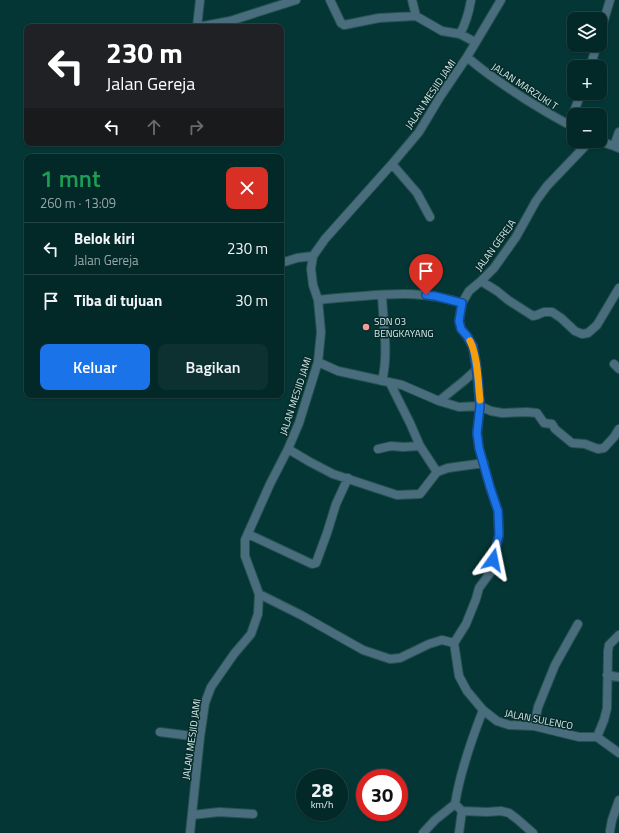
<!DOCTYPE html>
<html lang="id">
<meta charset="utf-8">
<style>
:root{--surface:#032828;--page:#0d3030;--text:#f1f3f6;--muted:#97a6a8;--line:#244445;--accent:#1a73e8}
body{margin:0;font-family:"Titillium Web",sans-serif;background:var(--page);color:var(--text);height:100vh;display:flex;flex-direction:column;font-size:15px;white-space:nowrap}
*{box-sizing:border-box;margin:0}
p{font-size:13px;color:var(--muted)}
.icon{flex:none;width:22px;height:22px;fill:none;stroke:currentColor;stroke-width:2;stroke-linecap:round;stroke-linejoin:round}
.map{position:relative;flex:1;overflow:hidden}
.panel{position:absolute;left:24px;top:154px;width:260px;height:244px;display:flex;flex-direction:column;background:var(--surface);border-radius:8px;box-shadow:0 1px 3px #0004,0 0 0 1px var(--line)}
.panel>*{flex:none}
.top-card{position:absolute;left:24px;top:24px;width:260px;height:122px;border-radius:8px;box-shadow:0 1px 3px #0004,0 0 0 1px var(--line);background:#202124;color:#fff;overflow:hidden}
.controls{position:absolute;left:567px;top:12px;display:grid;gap:8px}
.controls a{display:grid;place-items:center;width:40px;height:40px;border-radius:8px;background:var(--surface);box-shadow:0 1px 3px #0004,0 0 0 1px var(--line);font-size:20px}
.speed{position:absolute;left:296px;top:769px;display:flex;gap:8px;font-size:20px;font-weight:700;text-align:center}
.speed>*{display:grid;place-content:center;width:52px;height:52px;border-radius:50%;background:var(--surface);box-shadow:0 1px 3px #0004,0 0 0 1px var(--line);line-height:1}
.speed small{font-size:10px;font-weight:400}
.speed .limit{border:6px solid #d22;background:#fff;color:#111}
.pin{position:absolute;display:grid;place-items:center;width:34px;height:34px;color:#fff;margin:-41px -17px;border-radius:50% 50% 50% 0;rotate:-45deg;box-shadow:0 0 4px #0007}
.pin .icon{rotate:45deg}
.me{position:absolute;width:44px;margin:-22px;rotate:12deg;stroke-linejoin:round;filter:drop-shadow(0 0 3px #0008)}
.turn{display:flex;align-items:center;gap:14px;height:84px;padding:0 16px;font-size:18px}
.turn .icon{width:52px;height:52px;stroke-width:2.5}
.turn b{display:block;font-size:28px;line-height:34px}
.lanes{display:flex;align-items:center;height:38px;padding:0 16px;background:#0003;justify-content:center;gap:20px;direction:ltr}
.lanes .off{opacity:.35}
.round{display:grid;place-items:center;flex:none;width:42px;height:42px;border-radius:8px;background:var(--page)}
.summary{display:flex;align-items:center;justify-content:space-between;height:68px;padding:0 16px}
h1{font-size:24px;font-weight:600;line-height:30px;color:#1e9e55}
.primary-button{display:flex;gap:8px;margin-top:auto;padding:8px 16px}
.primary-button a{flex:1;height:46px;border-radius:8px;background:var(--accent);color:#fff;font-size:16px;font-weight:600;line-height:46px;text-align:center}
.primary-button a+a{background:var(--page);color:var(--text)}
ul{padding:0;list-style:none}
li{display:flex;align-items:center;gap:12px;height:52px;padding:0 16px;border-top:1px solid var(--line)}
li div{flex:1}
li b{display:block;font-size:15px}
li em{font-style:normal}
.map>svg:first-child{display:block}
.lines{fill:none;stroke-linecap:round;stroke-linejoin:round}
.minor-casing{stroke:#265352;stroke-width:10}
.minor{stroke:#4a6d7d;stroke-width:8}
.route-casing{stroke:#114b97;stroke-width:10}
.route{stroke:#1a73e8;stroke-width:7}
.slow{stroke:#f59e0b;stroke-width:7}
.poi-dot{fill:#f59b9a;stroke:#072b2a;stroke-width:1.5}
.labels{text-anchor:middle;stroke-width:3;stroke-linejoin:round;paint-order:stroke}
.street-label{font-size:10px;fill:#d6eeed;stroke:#072b2a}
.poi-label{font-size:10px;fill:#d6eeed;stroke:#072b2a;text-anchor:start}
</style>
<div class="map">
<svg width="619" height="833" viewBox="0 0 619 833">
<rect width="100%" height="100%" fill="#043635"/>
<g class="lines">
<g class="minor-casing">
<path id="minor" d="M330,0L341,23L344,25L379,18L416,16L442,31L460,34L475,42
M412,0L416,16
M197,27L200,0
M198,27L230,21L296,0
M600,33L610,0
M460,34C466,23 469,12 471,0
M467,57C485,73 505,86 525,99C541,109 557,119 574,127
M590,67L597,45
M569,125L581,93
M599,141L614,146L619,148
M614,146L619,132
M392,164L417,193L430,217
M281,263L297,258L313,256
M481,281L497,291L508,300L533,316L537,315L544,312H552L561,318L575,331L582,334L588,333L597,325L619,288
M382,295C383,323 389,353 382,381
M318,300C334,298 349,297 364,296C400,293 427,292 462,303L469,291L481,281L494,268L516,237L536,201L547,186L590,141
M462,303L459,321L461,329L467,336L473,347L476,362L480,406L477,433L479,448L490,487L498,511L499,535L490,573L479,588L476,599L466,624L454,643L459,676L467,691L483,710L497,721L509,725L534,726L579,737H597
M318,362L338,371L402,385L439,401L459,407L480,406L491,411L502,413L526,412L537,413L544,423L552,424L555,429L572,443L585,444L598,449L604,448L614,437L619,429
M614,364L619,369
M390,383L410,423L420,446L437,472
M439,401L465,380L477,369
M288,449L310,462L333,474L397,495L420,494L437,472L448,468L484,463
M378,449L391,446L403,447L420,446
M248,534L312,564L316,563L327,533L336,504L348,478
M259,594L301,615L363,650L390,659L400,658L429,644L442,640L454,643
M607,675L619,677
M534,726L538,707L555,665L578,624
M160,732L200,737
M597,737L604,720L607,708L608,651L609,645L619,635
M597,737L619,753
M455,804L462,811L487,812L501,811L509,813L517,819L533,833
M192,815L219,812L253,814
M610,831L612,820L619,800
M190,833L200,737L205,703L211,687L234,654L251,634L258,614L259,594L245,556V540L270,484L288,449L299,423L318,362L321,332L318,300L313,285L311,269L313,256L325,239L392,164L419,132L440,97L467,57L501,0
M423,833L435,820L455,804C460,772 471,741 483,710
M459,833L462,811"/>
</g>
<use href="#minor" class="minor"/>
</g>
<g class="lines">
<g class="route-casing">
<path id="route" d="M426,295L435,296L462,303L459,321L461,329L467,336L473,346L478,381L480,406L477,433L479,448L490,487L498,511L499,535L493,560"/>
</g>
<use href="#route" class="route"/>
<path class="slow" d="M470,341C478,357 478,382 480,400"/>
</g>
<circle class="poi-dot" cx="366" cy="327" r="4"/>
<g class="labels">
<g class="street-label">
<text transform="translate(525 86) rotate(33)" y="4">JALAN MARZUKI T</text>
<text transform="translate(430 94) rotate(-56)" y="4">JALAN MESJID JAMI</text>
<text transform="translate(495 245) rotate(-54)" y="4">JALAN GEREJA</text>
<text transform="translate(295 396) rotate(-72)" y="4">JALAN MESJID JAMI</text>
<text transform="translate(539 719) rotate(11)" y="4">JALAN SULENCO</text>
<text transform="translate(191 739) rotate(-82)" y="4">JALAN MESJID JAMI</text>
</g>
<g class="poi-label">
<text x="374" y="325">SDN 03<tspan x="374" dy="12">BENGKAYANG</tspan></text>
</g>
</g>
</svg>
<div class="controls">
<a><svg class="icon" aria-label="layers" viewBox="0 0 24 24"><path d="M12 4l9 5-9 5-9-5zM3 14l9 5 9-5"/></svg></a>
<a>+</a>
<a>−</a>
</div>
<div class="speed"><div>28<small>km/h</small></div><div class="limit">30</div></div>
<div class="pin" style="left:426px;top:295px;background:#d93025"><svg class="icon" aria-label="arrive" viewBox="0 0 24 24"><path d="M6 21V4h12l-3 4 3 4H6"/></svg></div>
<svg class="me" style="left:493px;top:560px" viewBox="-20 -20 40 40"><path d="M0-17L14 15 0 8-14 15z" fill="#1a73e8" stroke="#fff" stroke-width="4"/></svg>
<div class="top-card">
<div class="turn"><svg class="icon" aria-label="left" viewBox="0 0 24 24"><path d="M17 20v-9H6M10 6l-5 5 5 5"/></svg><div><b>230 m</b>Jalan Gereja</div></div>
<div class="lanes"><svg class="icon" aria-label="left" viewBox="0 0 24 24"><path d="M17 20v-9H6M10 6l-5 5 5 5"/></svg><svg class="icon off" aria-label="ahead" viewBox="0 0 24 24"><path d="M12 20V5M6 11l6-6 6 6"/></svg><svg class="icon off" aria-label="right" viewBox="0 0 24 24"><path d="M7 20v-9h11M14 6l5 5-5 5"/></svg></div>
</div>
<section class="panel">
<div class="summary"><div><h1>1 mnt</h1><p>260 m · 13:09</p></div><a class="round" style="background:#d93025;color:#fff"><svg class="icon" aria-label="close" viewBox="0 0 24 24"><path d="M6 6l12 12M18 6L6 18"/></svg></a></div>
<ul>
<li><svg class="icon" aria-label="left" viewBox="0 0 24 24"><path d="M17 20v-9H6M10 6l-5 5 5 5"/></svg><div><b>Belok kiri</b><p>Jalan Gereja</p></div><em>230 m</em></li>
<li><svg class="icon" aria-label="arrive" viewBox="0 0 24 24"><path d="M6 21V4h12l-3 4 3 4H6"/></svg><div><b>Tiba di tujuan</b></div><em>30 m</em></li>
</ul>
<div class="primary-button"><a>Keluar</a><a>Bagikan</a></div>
</section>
</div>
